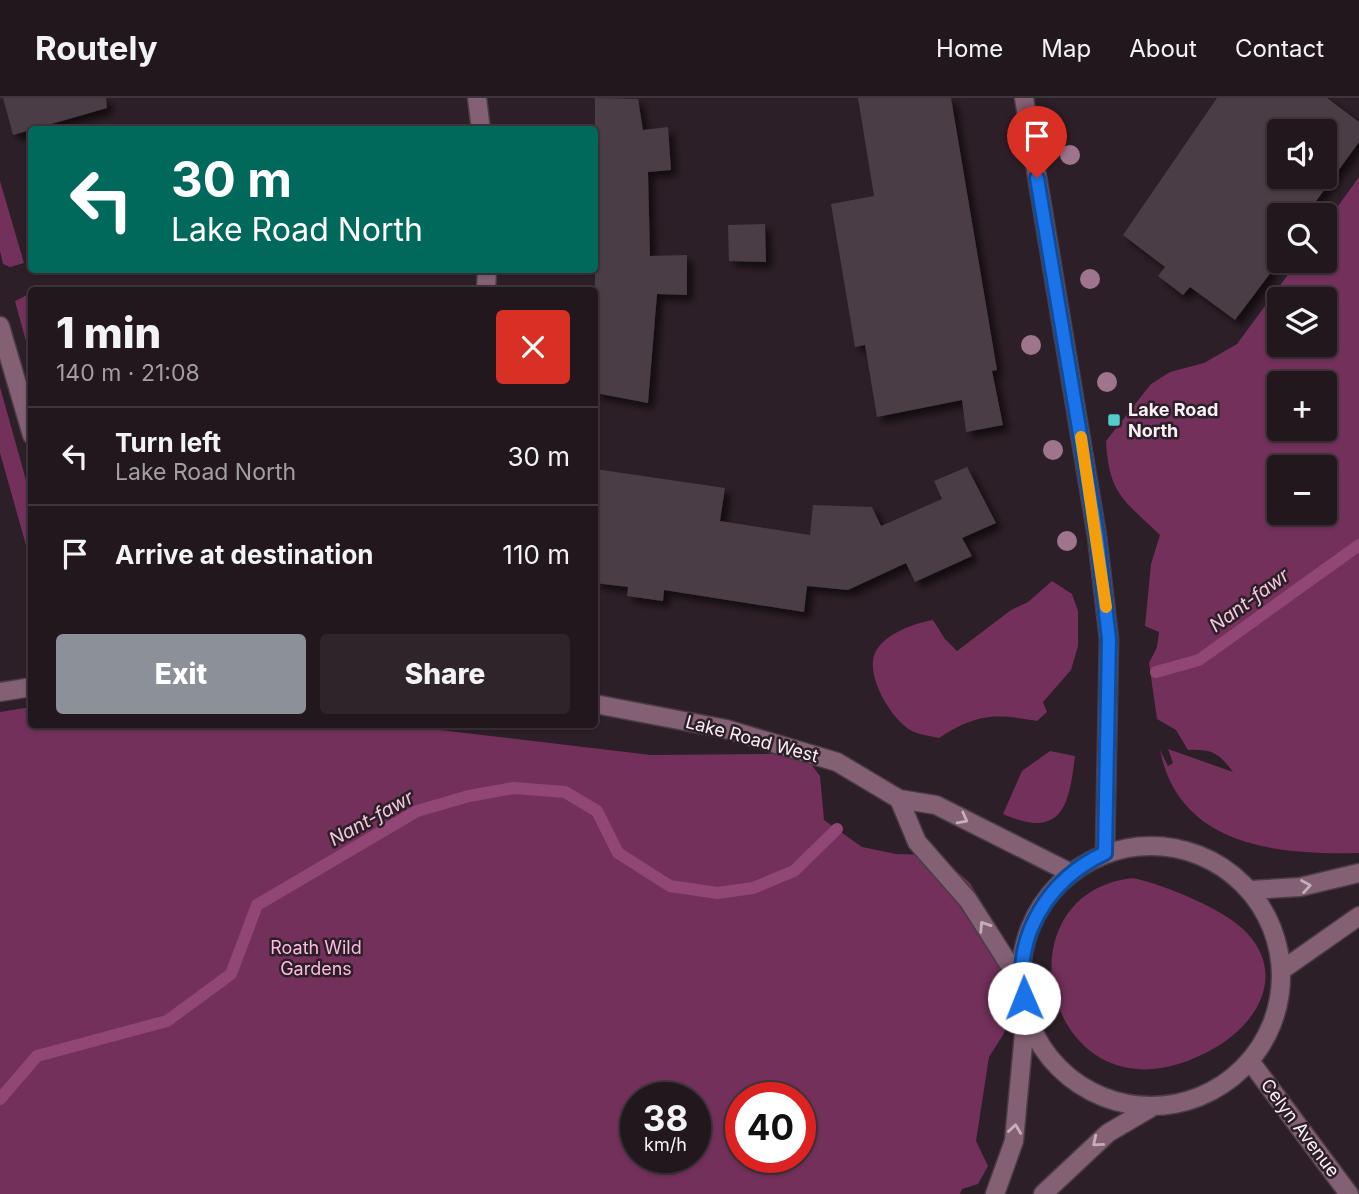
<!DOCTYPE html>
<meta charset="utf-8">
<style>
:root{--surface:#22171d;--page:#2e242a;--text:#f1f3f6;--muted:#a29fa4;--line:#3f363b;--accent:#8c9099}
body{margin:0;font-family:Inter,sans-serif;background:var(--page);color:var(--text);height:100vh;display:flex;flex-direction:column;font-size:26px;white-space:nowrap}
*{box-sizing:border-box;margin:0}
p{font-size:23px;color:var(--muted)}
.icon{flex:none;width:38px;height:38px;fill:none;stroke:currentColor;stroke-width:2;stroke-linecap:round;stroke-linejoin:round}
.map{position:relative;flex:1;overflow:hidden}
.drawer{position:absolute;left:28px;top:189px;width:570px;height:441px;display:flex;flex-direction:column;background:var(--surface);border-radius:7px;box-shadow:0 2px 5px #0004,0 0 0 2px var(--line)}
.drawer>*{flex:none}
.hud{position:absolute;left:28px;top:28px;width:570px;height:147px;border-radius:7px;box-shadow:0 2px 5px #0004,0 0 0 2px var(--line);background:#00695c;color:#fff;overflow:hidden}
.controls{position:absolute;left:1267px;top:21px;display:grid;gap:14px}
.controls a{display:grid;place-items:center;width:70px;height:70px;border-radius:7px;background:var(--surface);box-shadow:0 2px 5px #0004,0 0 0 2px var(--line);font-size:35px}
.speed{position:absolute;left:620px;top:984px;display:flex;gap:14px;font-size:35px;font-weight:700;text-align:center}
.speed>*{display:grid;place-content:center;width:91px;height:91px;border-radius:50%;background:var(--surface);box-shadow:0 2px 5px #0004,0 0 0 2px var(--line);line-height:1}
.speed small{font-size:18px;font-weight:400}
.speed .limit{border:10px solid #d22;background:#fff;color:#111}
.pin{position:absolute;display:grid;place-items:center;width:60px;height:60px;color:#fff;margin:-72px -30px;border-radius:50% 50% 50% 0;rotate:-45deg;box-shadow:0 0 7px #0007}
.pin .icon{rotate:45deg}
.me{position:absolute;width:77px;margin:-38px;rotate:359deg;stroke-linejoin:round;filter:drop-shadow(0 0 5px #0008)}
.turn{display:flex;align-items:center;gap:24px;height:147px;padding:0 28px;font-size:32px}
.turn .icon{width:91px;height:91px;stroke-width:2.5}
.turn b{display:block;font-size:49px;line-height:60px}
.round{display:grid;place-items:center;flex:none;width:74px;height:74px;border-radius:7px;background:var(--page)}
.overview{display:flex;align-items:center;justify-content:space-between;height:119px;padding:0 28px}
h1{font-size:42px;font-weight:800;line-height:52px}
.primary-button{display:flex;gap:14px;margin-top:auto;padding:14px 28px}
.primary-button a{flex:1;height:80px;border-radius:7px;background:var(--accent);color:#fff;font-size:28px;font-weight:800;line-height:80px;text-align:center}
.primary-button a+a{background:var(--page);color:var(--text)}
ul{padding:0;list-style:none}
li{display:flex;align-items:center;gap:21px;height:98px;padding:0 28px;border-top:2px solid var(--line)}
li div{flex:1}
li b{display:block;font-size:26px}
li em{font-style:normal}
header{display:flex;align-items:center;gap:42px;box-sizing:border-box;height:98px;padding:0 35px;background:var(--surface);border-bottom:2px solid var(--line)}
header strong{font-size:33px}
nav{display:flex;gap:38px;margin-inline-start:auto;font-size:24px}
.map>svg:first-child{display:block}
.green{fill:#72305a;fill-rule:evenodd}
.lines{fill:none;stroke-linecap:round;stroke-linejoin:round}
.stream{stroke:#924676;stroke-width:12}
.building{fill:#4b3c44;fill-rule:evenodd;filter:url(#shadow)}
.minor-casing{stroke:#4a3c44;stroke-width:21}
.minor{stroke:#836074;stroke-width:18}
.tree{fill:#9f758d}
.oneway{stroke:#c4afbb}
.route-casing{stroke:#114b97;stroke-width:18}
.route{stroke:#1a73e8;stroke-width:12}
.slow{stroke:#f59e0b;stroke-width:12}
.poi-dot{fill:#52cdcc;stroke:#2d1f27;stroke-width:2.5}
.labels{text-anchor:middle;stroke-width:5;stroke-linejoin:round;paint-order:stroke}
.poi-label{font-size:18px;font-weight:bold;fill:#faf0f5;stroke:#2d1f27;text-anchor:start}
.street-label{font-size:18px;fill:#faf0f5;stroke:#2d1f27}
.park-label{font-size:18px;fill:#fdbbe1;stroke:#2d1f27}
.water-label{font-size:19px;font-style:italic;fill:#f4c8e0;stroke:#2d1f27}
</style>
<header>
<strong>Routely</strong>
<nav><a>Home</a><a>Map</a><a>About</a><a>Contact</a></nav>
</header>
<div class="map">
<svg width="1359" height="1096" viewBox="0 0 1359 1096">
<defs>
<filter id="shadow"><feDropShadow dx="6" dy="6" stdDeviation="3.5" flood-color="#0009"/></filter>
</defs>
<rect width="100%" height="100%" fill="#2d1f27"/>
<path class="green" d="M1359,79V755C1278,757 1179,749 1160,652L1168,668L1173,665L1168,651L1233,674C1219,655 1212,651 1188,652L1176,632L1157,621L1149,565L1157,549L1159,534L1145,528L1151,466L1160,437C1124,402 1109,397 1106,343L1151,286L1170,274L1204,265L1237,246L1298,163H1325V126ZM1279,201H1325V247H1279ZM1325,285V331H1279V285ZM1325,369V415H1279V369Z
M0,83L24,165L10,169L3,166L0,153Z
M31,195H32L31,262L15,203Z
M0,289L31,400V465L0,355Z
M1052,483L1072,496L1078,513V548L1071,572L1043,604L1047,614L1037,623C994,615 976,616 939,640C931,638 920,637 912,633C892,623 863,575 876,553C886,535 915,525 933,522L945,541L957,553L1011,512L1028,504Z
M31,609L32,626L397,627L651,657L773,656L811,666L820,678L824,722L862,749L896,756L938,757L970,785L987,814L1016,887L1015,908L1003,937L989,959L976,1043L988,1068L978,1086L962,1091L960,1096H0V614ZM635,999H695V1059H635ZM740,999H800V1059H740Z
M1050,653L1075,658C1069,708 1062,742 1003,716L1022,673Z
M1133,780C1165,787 1225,811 1247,835C1285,876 1259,923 1218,948C1052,1048 986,796 1133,780Z"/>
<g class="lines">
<path class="stream" d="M1156,574L1199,562L1359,447
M0,1001L37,958L167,923L231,876L257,807L417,713L469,698L513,690L565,694L597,713L618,755L670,788L717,795L753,790L794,773L837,731"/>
</g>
<path class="building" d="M3,0H106L107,10L13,37Z
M595,0L638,1L643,32L668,29L671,72L648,74L650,158L687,157V197L657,196L648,305L595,295Z
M858,0H951L997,272L992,273L1003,327L966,334L962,302L877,319L865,247L855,249L831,106L874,98Z
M1217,0H1327L1359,24V44L1306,117H1279V152L1267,169L1272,173L1235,222L1190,189L1183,197L1158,178L1165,169L1123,137ZM1279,33H1325V79H1279Z
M765,126L766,164L729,163L728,127Z
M967,369L996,425L962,440L972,458L915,484L906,465L848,492L807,488L804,514L664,492L663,503L627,498L628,489L595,485V371L725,390L720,423L810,437L813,407L872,409L881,428L942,401L934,383Z"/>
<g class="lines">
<g class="minor-casing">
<path id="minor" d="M477,0L481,32
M1024,0L1097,438L1109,541L1105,755
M486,192L487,172
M0,228L32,337
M0,594L32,589
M595,606L726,631L837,664L899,701L936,707L1071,775
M899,701L917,744L968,802L1021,885
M1021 878a130 130 0 1 1 260 0a130 130 0 1 1-260 0Z
M1251,792L1300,789L1359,775
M1282,872L1359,818
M1250,963L1349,1096
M995,1096L1014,1043L1026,914
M1043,1096L1108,1035L1154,1008"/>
</g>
<use href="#minor" class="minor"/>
</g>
<g class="tree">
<circle cx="1070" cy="57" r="10"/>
<circle cx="1090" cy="181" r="10"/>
<circle cx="1031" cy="247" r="10"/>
<circle cx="1107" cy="284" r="10"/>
<circle cx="1053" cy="352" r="10"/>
<circle cx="1067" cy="443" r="10"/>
</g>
<defs><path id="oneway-chevron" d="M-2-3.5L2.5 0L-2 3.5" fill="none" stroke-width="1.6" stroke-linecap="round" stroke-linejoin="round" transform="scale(1.75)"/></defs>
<g class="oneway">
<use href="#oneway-chevron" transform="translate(963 721) rotate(28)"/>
<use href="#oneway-chevron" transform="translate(1306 788) rotate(-10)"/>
<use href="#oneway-chevron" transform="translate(984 828) rotate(-123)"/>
<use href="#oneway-chevron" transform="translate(1015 1031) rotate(-82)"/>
<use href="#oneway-chevron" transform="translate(1097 1044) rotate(140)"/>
</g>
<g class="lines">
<g class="route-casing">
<path id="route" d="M1024,900C1013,837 1049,781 1105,755L1109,541L1097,438L1037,80"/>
</g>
<use href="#route" class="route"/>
<path class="slow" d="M1081,339L1106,509"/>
</g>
<rect class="poi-dot" x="1107" y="315" width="14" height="14" rx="3.5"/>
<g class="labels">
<g class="poi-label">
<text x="1128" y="318">Lake Road<tspan x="1128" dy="21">North</tspan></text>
</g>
<g class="street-label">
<text transform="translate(752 641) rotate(15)" y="6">Lake Road West</text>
<text transform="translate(1300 1030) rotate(53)" y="6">Celyn Avenue</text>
</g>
<g class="park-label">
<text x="316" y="856">Roath Wild<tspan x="316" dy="21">Gardens</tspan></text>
</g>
<g class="water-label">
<text transform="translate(1249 502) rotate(-36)" y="7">Nant-fawr</text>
<text transform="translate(371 720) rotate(-29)" y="7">Nant-fawr</text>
</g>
</g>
</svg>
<div class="controls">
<a><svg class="icon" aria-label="sound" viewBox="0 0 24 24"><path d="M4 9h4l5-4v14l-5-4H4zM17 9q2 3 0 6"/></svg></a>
<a><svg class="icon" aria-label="search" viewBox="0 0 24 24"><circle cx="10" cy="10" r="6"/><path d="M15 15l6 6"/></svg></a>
<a><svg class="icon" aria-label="layers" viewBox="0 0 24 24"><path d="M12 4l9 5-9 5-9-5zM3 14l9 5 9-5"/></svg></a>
<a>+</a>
<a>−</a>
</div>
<div class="speed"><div>38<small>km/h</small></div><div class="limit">40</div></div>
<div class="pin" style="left:1037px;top:80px;background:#d93025"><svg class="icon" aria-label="arrive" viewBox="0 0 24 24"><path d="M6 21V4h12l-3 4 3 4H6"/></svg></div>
<svg class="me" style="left:1024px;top:900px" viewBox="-20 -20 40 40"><circle r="19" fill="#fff"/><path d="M0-13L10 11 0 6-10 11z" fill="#1a73e8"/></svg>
<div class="hud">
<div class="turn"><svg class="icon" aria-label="left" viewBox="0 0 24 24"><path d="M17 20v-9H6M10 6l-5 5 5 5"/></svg><div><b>30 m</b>Lake Road North</div></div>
</div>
<section class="drawer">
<div class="overview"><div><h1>1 min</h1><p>140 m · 21:08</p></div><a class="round" style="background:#d93025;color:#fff"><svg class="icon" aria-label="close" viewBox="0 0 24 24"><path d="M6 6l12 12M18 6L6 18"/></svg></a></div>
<ul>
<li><svg class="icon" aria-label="left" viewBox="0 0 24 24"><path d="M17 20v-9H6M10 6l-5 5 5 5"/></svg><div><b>Turn left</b><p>Lake Road North</p></div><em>30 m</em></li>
<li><svg class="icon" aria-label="arrive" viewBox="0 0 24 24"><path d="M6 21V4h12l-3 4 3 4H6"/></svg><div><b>Arrive at destination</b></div><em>110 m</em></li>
</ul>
<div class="primary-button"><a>Exit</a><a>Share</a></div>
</section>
</div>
